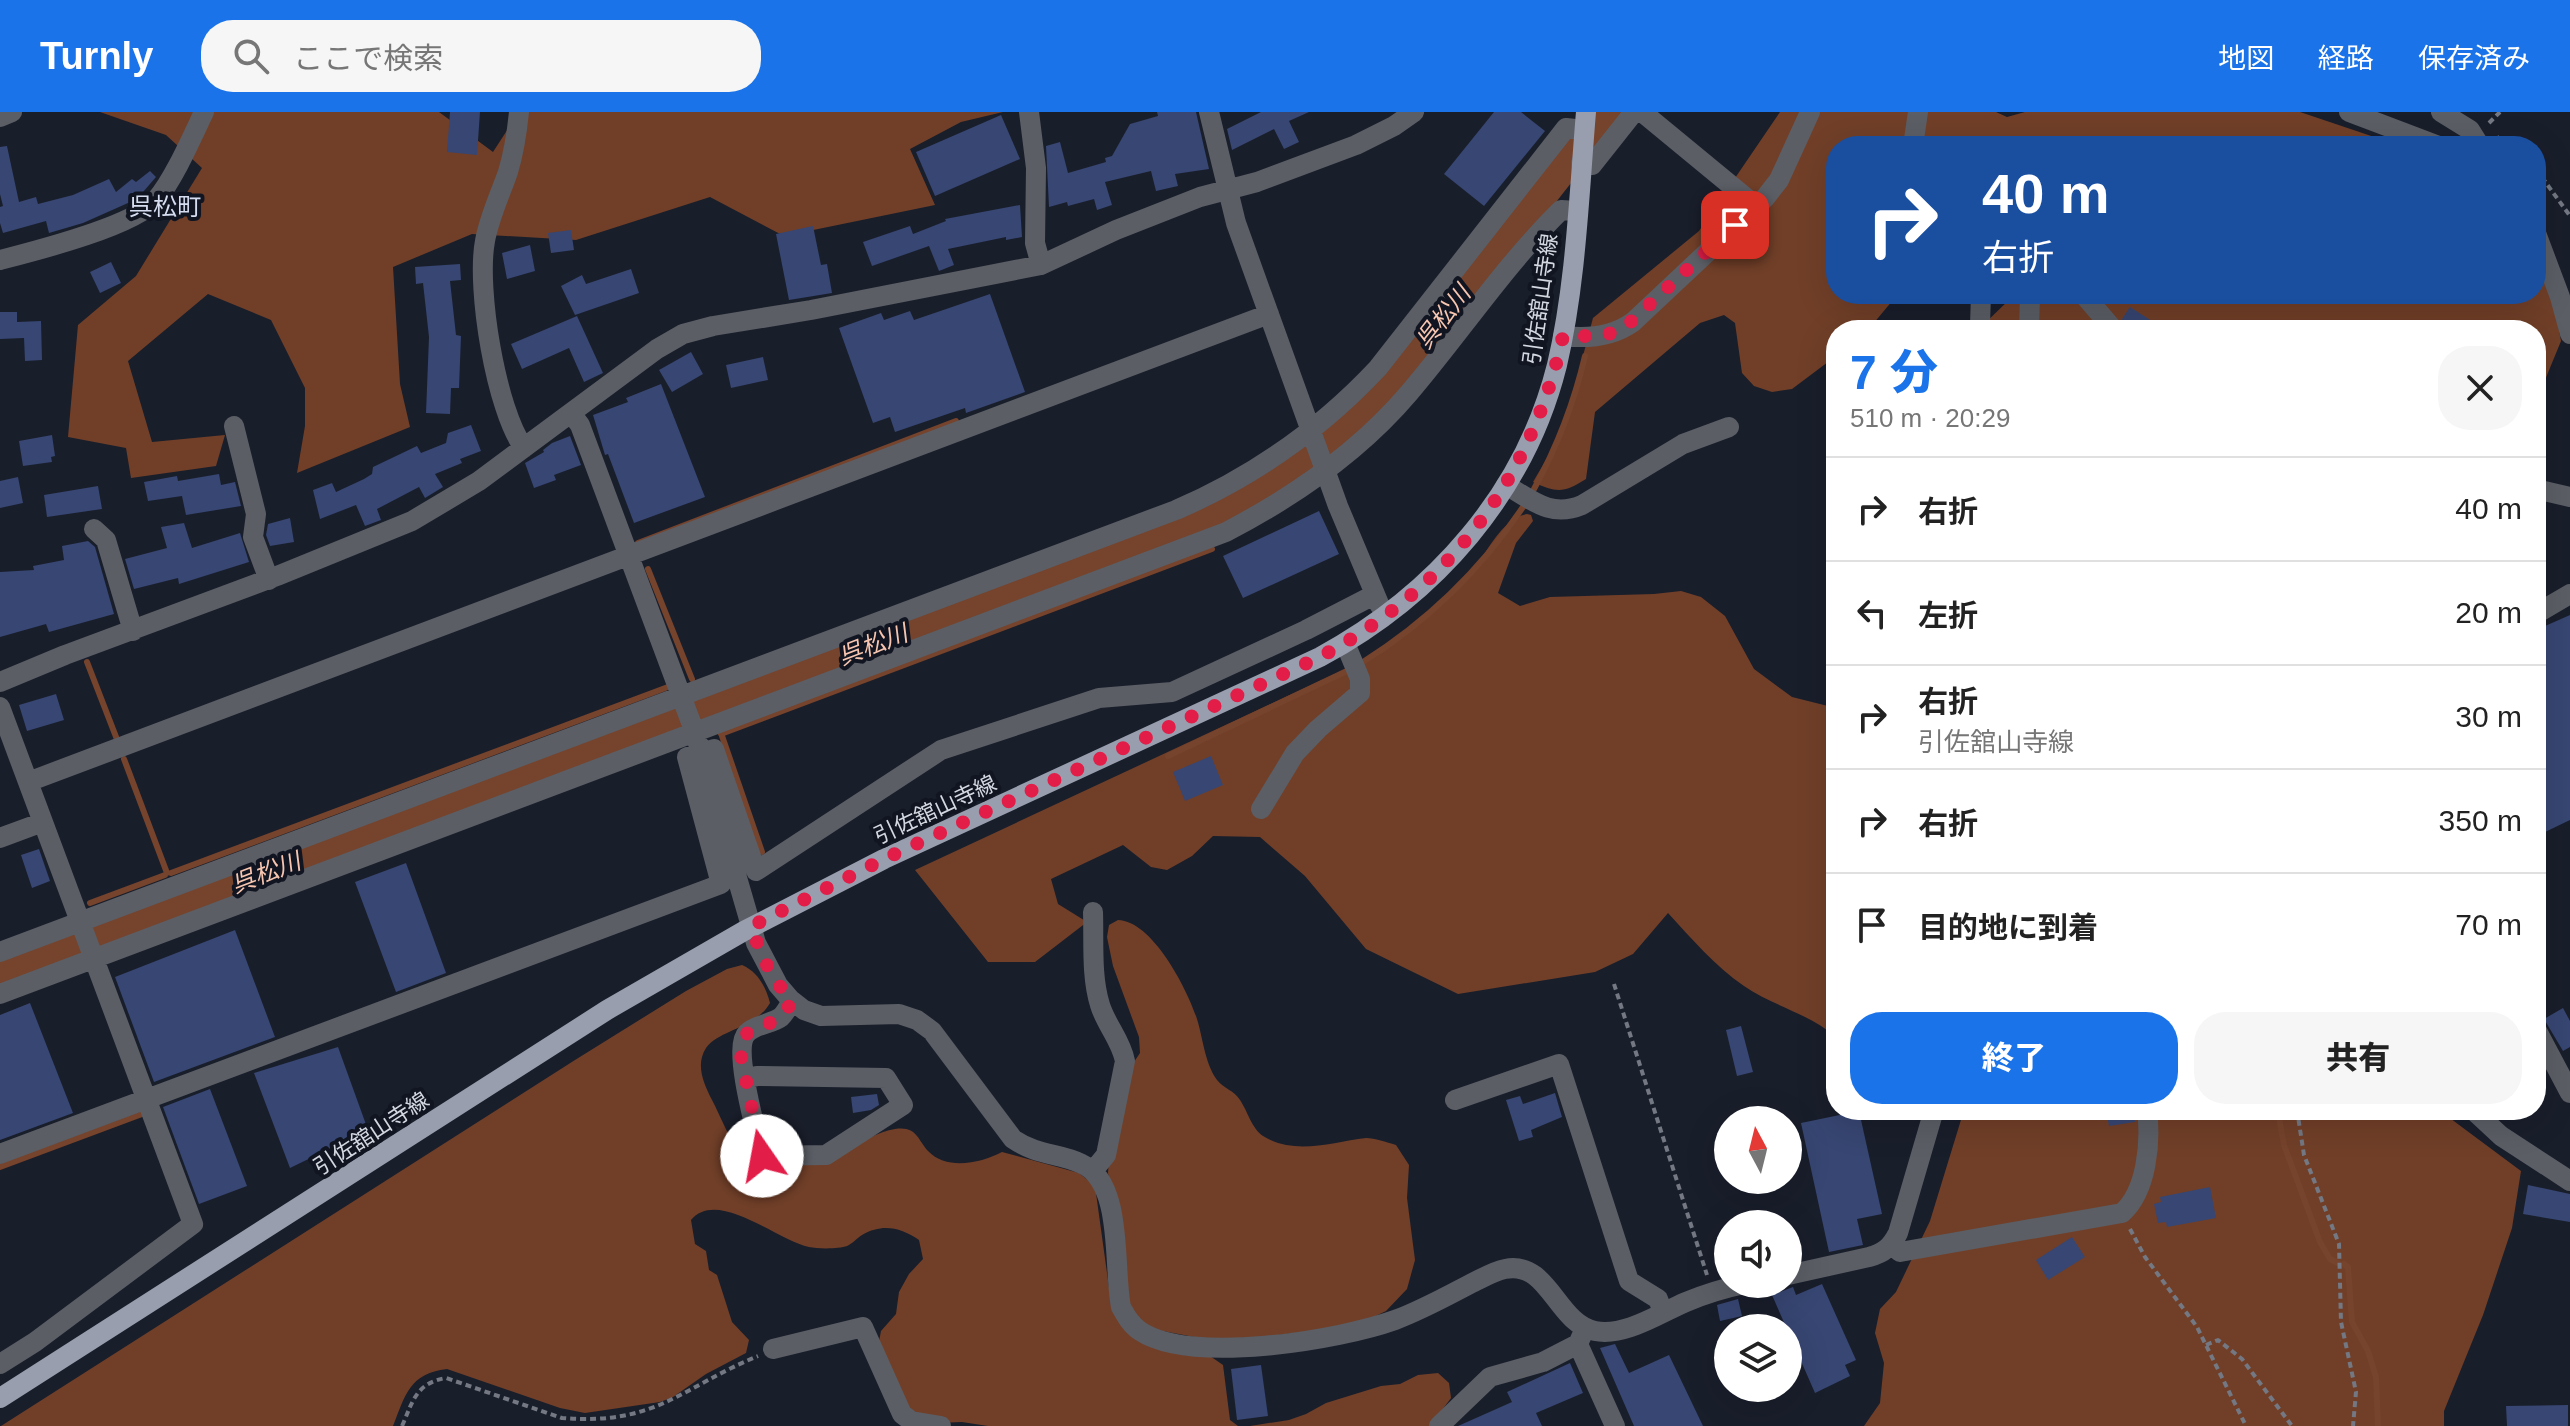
<!DOCTYPE html>
<html lang="ja">
<meta charset="utf-8">
<style>
:root{--surface:#fff;--page:#f6f6f6;--text:#222;--muted:#767676;--line:#e0e0e0;--accent:#1a73e8}
body{margin:0;font-family:Arial,"Noto Sans JP",sans-serif;background:var(--page);color:var(--text);height:100vh;display:flex;flex-direction:column;font-size:30px;white-space:nowrap}
*{box-sizing:border-box;margin:0}
p{font-size:26px;color:var(--muted)}
.icon{flex:none;width:44px;height:44px;fill:none;stroke:currentColor;stroke-width:2;stroke-linecap:round;stroke-linejoin:round}
.map{position:relative;flex:1;overflow:hidden}
.details{position:absolute;left:1826px;top:208px;width:720px;height:800px;display:flex;flex-direction:column;background:var(--surface);border-radius:32px;box-shadow:0 8px 32px #0002}
.details>*{flex:none}
.hud{position:absolute;left:1826px;top:24px;width:720px;height:168px;border-radius:32px;box-shadow:0 8px 32px #0002;background:#1a4fa0;color:#fff;overflow:hidden}
.needle{width:52px;rotate:353deg}
.controls{position:absolute;left:1714px;top:994px;display:grid;gap:16px}
.controls a{display:grid;place-items:center;width:88px;height:88px;border-radius:50%;background:var(--surface);box-shadow:0 8px 32px #0002;font-size:40px}
.pin{position:absolute;display:grid;place-items:center;width:68px;height:68px;color:#fff;margin:-34px;border-radius:16px;box-shadow:0 4px 12px #0006}
.me{position:absolute;width:88px;margin:-44px;rotate:348deg;stroke-linejoin:round;filter:drop-shadow(0 0 6px #0008)}
.turn{display:flex;align-items:center;gap:28px;height:168px;padding:0 24px;font-size:36px}
.turn .icon{width:104px;height:104px;stroke-width:2.5}
.turn b{display:block;font-size:56px;line-height:68px}
.round{display:grid;place-items:center;flex:none;width:84px;height:84px;border-radius:32px;background:var(--page)}
.head{display:flex;align-items:center;justify-content:space-between;height:136px;padding:0 24px}
h1{font-size:48px;font-weight:800;line-height:60px;color:var(--accent)}
.action{display:flex;gap:16px;margin-top:auto;padding:16px 24px}
.action a{flex:1;height:92px;border-radius:32px;background:var(--accent);color:#fff;font-size:32px;font-weight:800;line-height:92px;text-align:center}
.action a+a{background:var(--page);color:var(--text)}
ul{padding:0;list-style:none}
li{display:flex;align-items:center;gap:24px;height:104px;padding:0 24px;border-top:2px solid var(--line)}
li div{flex:1}
li b{display:block;font-size:30px}
li em{font-style:normal}
header{display:flex;align-items:center;gap:48px;box-sizing:border-box;height:112px;padding:0 40px;background:var(--accent);color:#fff}
header strong{font-size:38px}
nav{display:flex;gap:44px;margin-inline-start:auto;font-size:28px}
.search{width:560px;height:72px;background:var(--page);display:flex;align-items:center;gap:20px;box-sizing:border-box;padding:0 28px;border-radius:32px;color:var(--muted);font-size:30px}
.map>svg:first-child{display:block}
.forest{fill:#713f28}
.lines{fill:none;stroke-linecap:round;stroke-linejoin:round}
.stream{stroke:#76432c;stroke-width:6}
.river{stroke:#76432c;stroke-width:36}
.building{fill:#374672}
.path{stroke:#737883;stroke-width:4;stroke-dasharray:6 4;stroke-linecap:butt}
.minor{stroke:#5b5e65;stroke-width:20}
.major{stroke:#989ead;stroke-width:20}
.route{stroke:#e11d48;stroke-width:14;stroke-dasharray:0 25.2}
.labels{text-anchor:middle;stroke-width:8;stroke-linejoin:round;paint-order:stroke}
.street-label{font-size:22px;fill:#d3d7e0;stroke:#101521}
.neighbourhood-label{font-size:24px;fill:#d6ddf0;stroke:#101521}
.water-label{font-size:24px;font-style:italic;fill:#f8c6b0;stroke:#101521}
</style>
<header>
<strong>Turnly</strong>
<div class="search"><svg class="icon" aria-label="search" viewBox="0 0 24 24"><circle cx="10" cy="10" r="6"/><path d="M15 15l6 6"/></svg>ここで検索</div>
<nav><a>地図</a><a>経路</a><a>保存済み</a></nav>
</header>
<div class="map">
<svg width="2570" height="1314" viewBox="0 0 2570 1314">
<rect width="100%" height="100%" fill="#191e2b"/>
<path class="forest" d="M100,0H439L493,40L519,0H1003L961,10L910,37L935,93L784,124L710,85L576,128L472,122L393,155L400,272L410,315L297,361L305,314V276L271,208L208,182L128,249L152,330L225,323L216,354L131,366L126,336L68,325L78,213L136,164L202,56L166,23Z
M1780,0H1996L2007,5L2025,0H2300L2401,34H1836V182H1898L1868,218H1836V244L1792,277L1772,280L1754,274L1742,261L1735,211L1724,203L1700,211L1595,300L1586,367C1564,381 1557,381 1533,370L1550,341L1569,297L1593,206L1699,119Z
M2536,141L2550,170L2561,229L2536,290V218H1983L1982,214L2010,187L2011,182H2536Z
M1527,402L1531,403L1533,409L1516,431L1498,481L1520,494L1550,485L1654,482L1681,479L1701,485L1725,504L1754,557L1792,585L1836,596V925C1810,902 1773,894 1744,874C1715,854 1691,826 1668,801L1633,842L1595,860L1458,882L1366,837L1305,764L1260,725L1213,724L1192,744L1167,758L1151,755L1123,733L1051,767L1058,792L1087,810L1035,850H988L915,758L1354,553C1397,527 1439,497 1472,459C1488,440 1501,407 1527,402Z
M1118,808C1152,809 1186,875 1196,904C1203,924 1204,950 1217,968C1223,976 1235,979 1240,988C1247,998 1252,1017 1263,1024C1295,1044 1332,1030 1366,1026C1375,1026 1386,1030 1396,1033L1409,1053L1407,1086L1415,1148L1407,1177L1386,1199L1361,1211L1335,1216L1236,1228H1210L1147,1216L1130,1199L1108,1061L1110,1032L1132,953L1140,941L1139,925L1113,854L1107,825L1109,813Z
M742,853C758,860 766,875 770,891C755,917 720,917 706,936C695,953 704,972 712,988C720,1003 727,1022 737,1037C759,1068 817,1052 845,1039C860,1031 879,1019 895,1017C917,1014 917,1027 928,1039C947,1059 981,1051 1002,1040L1079,1061L1095,1074L1111,1190L1117,1206L1210,1244L1223,1253L1230,1308L1238,1314H988L962,1310L936,1311L906,1295L878,1235L881,1219L896,1202L899,1180L909,1162L923,1147L919,1128C901,1116 883,1111 862,1123C857,1126 852,1132 847,1134C839,1137 818,1137 809,1135C777,1128 717,1076 691,1108L695,1132L706,1139L709,1158L717,1163L732,1210L749,1228L746,1241L706,1262L673,1285L660,1290L585,1301L560,1296L447,1257C409,1262 406,1282 393,1314H1L575,948L686,879L727,857Z
M1964,998H2439L2521,1059L2512,1116L2483,1203L2444,1299V1314H1864L1880,1291L1884,1251L1875,1221L1880,1197L1896,1180L1930,1109Z
M1438,1261L1449,1271L1451,1286L1430,1314H1250L1289,1308L1306,1302L1326,1291L1381,1274L1400,1272L1418,1263Z"/>
<g class="lines">
<path class="stream" d="M1534,377C1557,335 1574,291 1585,244
M638,431L956,309
M648,457L692,567
M87,550L118,630
M1363,550C1428,509 1480,459 1523,395
M698,584L704,597
M711,594L716,607
M721,621L762,740
M721,622L1212,437
M1168,644L1349,558
M124,647L167,761
M171,761L668,575
M175,782L180,793
M90,791L165,763
M2278,1000L2284,1033L2320,1130L2330,1147L2338,1151
M0,1055L142,1002
M2344,1152L2348,1155L2352,1210L2368,1239L2376,1265L2378,1314"/>
<path class="river" d="M0,861L1184,416L1251,385L1282,365L1341,321L1368,296L1393,268L1604,0"/>
</g>
<path class="building" d="M450,0H480L477,43L447,40Z
M1157,0H1196L1209,57L1175,62L1178,74L1156,79L1151,59L1105,70L1112,93L1097,98L1094,87L1068,94L1067,90L1049,95L1046,34L1060,30L1068,61L1106,50L1105,46L1112,44L1130,12L1158,4Z
M1261,0H1309L1289,9L1299,30L1284,37L1274,17L1232,38L1227,17Z
M1494,0H1521L1545,19L1484,94L1444,62Z
M1001,3L1020,47L935,84L916,40Z
M7,34L19,90L36,85L38,92L73,83L109,67L116,80L132,67L136,70L150,59L156,65L137,87L83,111L49,121L46,109L3,121L0,111V95L3,94L0,82V35Z
M1020,93L1022,125L1006,128V125L948,137L954,153L939,159L929,134L872,154L863,130L910,114L913,122L946,109L945,107Z
M813,114L821,153L827,152L832,181L789,188L776,122Z
M571,118L574,138L551,141L548,121Z
M530,133L535,159L507,167L502,141Z
M111,150L121,171L100,181L90,160Z
M460,152L461,168L450,169L456,223L461,224L459,276H451L450,302L426,301L429,225L423,171L416,172L415,155Z
M631,157L639,181L575,203L561,174L582,163L586,172Z
M990,182L1025,280L966,301L965,296L895,320L890,305L873,311L839,216L881,201L884,208L910,199L914,208Z
M2130,195L2166,218H2127L2122,207Z
M0,200H17V210L41,209L42,248L25,249L24,226L0,227Z
M577,204L603,261L584,270L569,236L522,257L511,232Z
M691,240L703,262L672,280L659,258Z
M763,245L768,268L731,276L726,253Z
M661,272L705,385L634,411L608,342L605,343L593,303L628,290L626,286Z
M471,313L481,339L460,347L462,351L435,362L443,375L425,386L419,375L377,397L381,408L365,414L356,393L320,407L313,378L332,371L336,380L364,367L372,362L373,355L417,334L421,341L446,331L448,321Z
M52,323L55,344L51,345L52,350L23,354L19,329Z
M570,324L581,353L554,363L556,368L534,376L525,351L544,340L543,338L552,331Z
M219,362L221,373L235,370L241,394L186,403L182,384L148,389L144,370L177,364L178,369Z
M18,365L23,391L0,396V369Z
M98,374L102,397L47,405L44,383Z
M1319,399L1339,442L1243,486L1223,444Z
M290,406L294,430L270,434L266,423L268,412Z
M184,411L192,436L240,421L249,450L179,472L178,466L134,477L125,447L167,436L161,415Z
M88,429L95,435L114,502L49,520L46,512L0,525V460L34,458L33,454L64,448L62,434Z
M2570,503V708L2543,721L2536,707V518Z
M56,582L64,608L27,619L19,593Z
M1211,644L1223,673L1185,689L1173,660Z
M39,737L50,769L32,776L21,743Z
M406,751L446,861L396,880L355,770Z
M235,818L275,925L154,970L115,865Z
M30,891L73,1001L0,1028V903Z
M2563,896L2570,909V935L2563,939L2544,907Z
M1741,914L1753,960L1737,964L1726,918Z
M338,935L368,1018L290,1056L254,961Z
M210,977L247,1074L199,1092L163,995Z
M1555,981L1562,1005L1531,1018L1533,1025L1519,1029L1506,988L1520,984L1523,992Z
M877,982L879,993L871,998L853,1001L851,985Z
M2106,998H2134L2135,1010L2109,1014Z
M1859,999L1882,1102L1857,1107L1863,1133L1829,1140L1801,1011Z
M2528,1073L2570,1082V1110L2523,1102Z
M2210,1075L2216,1106L2167,1115L2166,1110L2158,1111L2154,1092L2161,1090L2160,1085Z
M2072,1125L2085,1145L2048,1168L2036,1148Z
M1822,1172L1856,1248L1845,1253L1850,1264L1815,1281L1772,1183L1793,1175L1796,1183Z
M1738,1187L1742,1204L1720,1209L1717,1193Z
M1615,1232L1629,1261L1669,1243L1703,1314H1634L1600,1236Z
M1570,1251L1583,1281L1536,1301L1542,1314H1458L1512,1290L1507,1280Z
M1261,1253L1268,1304L1237,1308L1231,1257Z
M2568,1293V1314H2507L2506,1294Z"/>
<g class="lines">
<path class="path" d="M2489,11L2500,0
M2497,25L2512,34
M2536,57L2570,104
M1614,872L1707,1163
M2297,998L2304,1043L2339,1132L2341,1210L2356,1280L2353,1314
M2130,1117L2145,1145L2197,1215L2246,1314
M2206,1233L2218,1228L2242,1247L2292,1314
M402,1314C413,1289 416,1271 446,1266L562,1306C656,1314 682,1275 758,1244"/>
<path class="minor" d="M519,0C517,20 514,40 508,60C500,83 489,106 485,129C476,176 496,298 524,336
M1029,0L1036,56L1035,131L1041,153
M1209,0L1236,111L1338,394L1380,494
M1642,0L1756,94
M2349,0L2439,34
M2441,0L2470,18L2480,34
M0,5L12,0
M1913,34L1918,0
M1581,51L1592,53L1634,0
M2536,121L2560,185L2570,222
M0,148C35,139 135,114 156,88C174,67 192,25 204,0
M2083,182L2114,218
M1980,213L1981,182
M2029,218L2030,182
M1563,224C1588,227 1612,225 1633,210L1765,86L1779,68L1810,0
M571,301L580,313L695,621L756,831L778,873L790,887L804,898L821,904L899,902L917,908L932,919L1013,1027C1040,1045 1057,1040 1082,1052C1124,1071 1113,1156 1121,1195C1126,1204 1131,1213 1140,1219C1191,1253 1339,1228 1395,1208C1422,1198 1447,1184 1472,1171C1483,1166 1494,1159 1505,1157C1549,1148 1556,1211 1595,1219C1625,1225 1660,1201 1686,1190C1705,1182 1725,1176 1744,1172
M234,314L256,402L253,425L269,468
M1506,373C1533,389 1551,406 1582,393L1683,332L1729,315
M2536,377L2570,385
M94,417L106,428L133,519
M2536,502L2570,482
M0,570L65,543L277,464L412,409L479,369L657,237L683,222L713,214L811,198L1041,153L1116,118L1200,85L1257,70L1356,33L1394,14L1414,0
M0,595L193,1112L35,1230L0,1252
M28,670L1269,202
M1261,697L1295,641L1318,617L1360,581V567L1345,531
M0,726L43,710
M1093,800C1094,830 1091,864 1100,893C1106,913 1121,928 1125,949L1106,1043L1093,1059
M0,840L1176,398C1255,364 1320,318 1378,256L1566,16L1584,18
M0,882L1226,420C1295,384 1359,340 1409,281C1461,220 1504,154 1561,98L1577,99
M2536,917L2570,981
M745,967L757,964L886,966L903,993L826,1043L762,1044C757,1022 732,936 747,921C756,912 772,912 781,905C785,901 789,894 792,889
M1455,988L1559,952L1629,1169L1658,1187L1663,1200
M2473,998L2501,1024L2570,1069
M0,1042L721,772L687,645L714,637L756,759L941,638L1099,586L1172,580L1306,518L1374,483
M1892,1133L1900,1140L2122,1101C2147,1079 2151,1030 2147,998
M1788,1163L1869,1145C1884,1141 1891,1135 1898,1121L1934,998
M1582,1223L1578,1232L1615,1314
M773,1237L863,1215L902,1302L911,1309L941,1314
M1439,1314L1490,1265L1543,1250L1578,1232"/>
<path class="major" d="M0,1286L607,898L744,819L884,747L1320,545C1435,483 1525,381 1557,253C1576,172 1579,83 1586,0"/>
</g>
<g class="lines">
<path class="route" d="M762,1044L741,944C741,910 760,920 780,905C785,902 789,894 792,889C773,869 759,841 752,814L884,747L1320,545C1450,475 1531,368 1563,224H1602L1623,217L1735,113"/>
</g>
<g class="labels">
<g class="street-label">
<text transform="translate(1540 187) rotate(-82)" y="8">引佐舘山寺線</text>
<text transform="translate(935 697) rotate(-25)" y="8">引佐舘山寺線</text>
<text transform="translate(371 1021) rotate(-33)" y="8">引佐舘山寺線</text>
</g>
<g class="neighbourhood-label">
<text x="165" y="103">呉松町</text>
</g>
<g class="water-label">
<text transform="translate(1443 205) rotate(-52)" y="8">呉松川</text>
<text transform="translate(873 533) rotate(-21)" y="8">呉松川</text>
<text transform="translate(266 761) rotate(-21)" y="8">呉松川</text>
</g>
</g>
</svg>
<div class="controls">
<a><svg class="needle" viewBox="-14 -14 28 28"><path d="M0-13l5 13h-10z" fill="#e53935"/><path d="M0 13l5-13h-10z" fill="#767676"/></svg></a>
<a><svg class="icon" aria-label="sound" viewBox="0 0 24 24"><path d="M4 9h4l5-4v14l-5-4H4zM17 9q2 3 0 6"/></svg></a>
<a><svg class="icon" aria-label="layers" viewBox="0 0 24 24"><path d="M12 4l9 5-9 5-9-5zM3 14l9 5 9-5"/></svg></a>
</div>
<div class="pin" style="left:1735px;top:113px;background:#d93025"><svg class="icon" aria-label="arrive" viewBox="0 0 24 24"><path d="M6 21V4h12l-3 4 3 4H6"/></svg></div>
<svg class="me" style="left:762px;top:1044px" viewBox="-20 -20 40 40"><circle r="19" fill="#fff"/><path d="M0-13L10 11 0 6-10 11z" fill="#e11d48"/></svg>
<div class="hud">
<div class="turn"><svg class="icon" aria-label="right" viewBox="0 0 24 24"><path d="M7 20v-9h11M14 6l5 5-5 5"/></svg><div><b>40 m</b>右折</div></div>
</div>
<section class="details">
<div class="head"><div><h1>7 分</h1><p>510 m · 20:29</p></div><a class="round"><svg class="icon" aria-label="close" viewBox="0 0 24 24"><path d="M6 6l12 12M18 6L6 18"/></svg></a></div>
<ul>
<li><svg class="icon" aria-label="right" viewBox="0 0 24 24"><path d="M7 20v-9h11M14 6l5 5-5 5"/></svg><div><b>右折</b></div><em>40 m</em></li>
<li><svg class="icon" aria-label="left" viewBox="0 0 24 24"><path d="M17 20v-9H6M10 6l-5 5 5 5"/></svg><div><b>左折</b></div><em>20 m</em></li>
<li><svg class="icon" aria-label="right" viewBox="0 0 24 24"><path d="M7 20v-9h11M14 6l5 5-5 5"/></svg><div><b>右折</b><p>引佐舘山寺線</p></div><em>30 m</em></li>
<li><svg class="icon" aria-label="right" viewBox="0 0 24 24"><path d="M7 20v-9h11M14 6l5 5-5 5"/></svg><div><b>右折</b></div><em>350 m</em></li>
<li><svg class="icon" aria-label="arrive" viewBox="0 0 24 24"><path d="M6 21V4h12l-3 4 3 4H6"/></svg><div><b>目的地に到着</b></div><em>70 m</em></li>
</ul>
<div class="action"><a>終了</a><a>共有</a></div>
</section>
</div>
